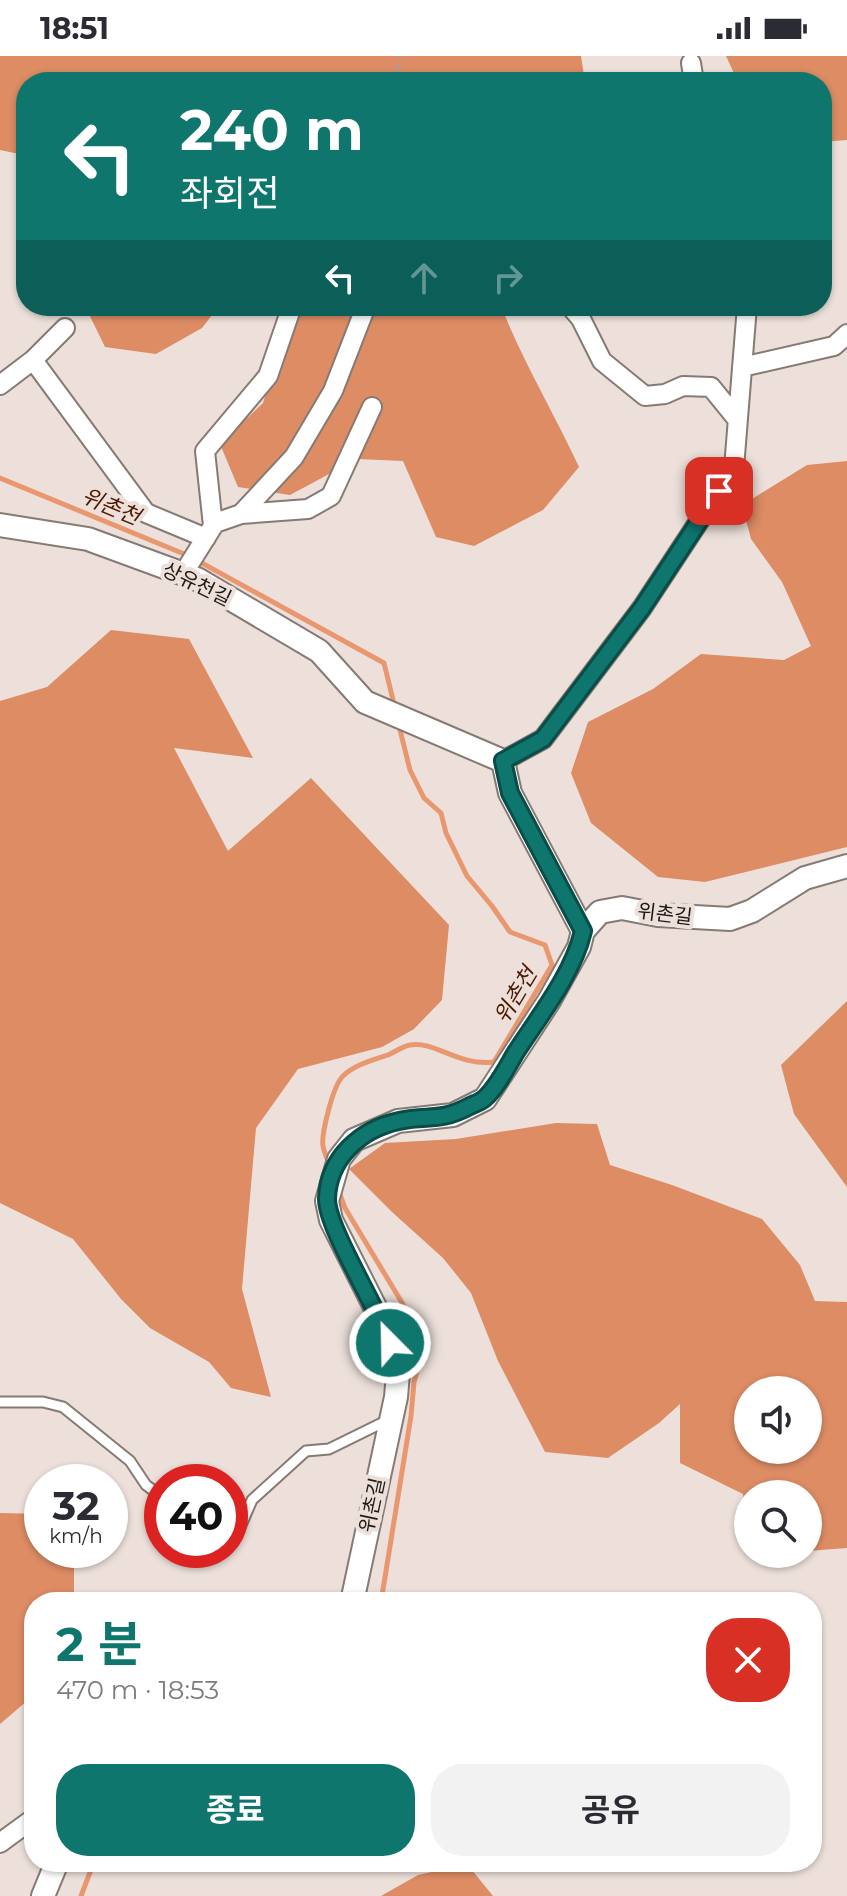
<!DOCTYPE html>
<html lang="ko">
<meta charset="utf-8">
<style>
:root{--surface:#fff;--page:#f2f2f3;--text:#2b2b33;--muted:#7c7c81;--accent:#0f766e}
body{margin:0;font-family:Montserrat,"Noto Sans KR",sans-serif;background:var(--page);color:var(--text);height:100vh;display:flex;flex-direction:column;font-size:30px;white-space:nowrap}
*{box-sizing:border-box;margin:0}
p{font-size:26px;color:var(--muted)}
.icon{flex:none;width:44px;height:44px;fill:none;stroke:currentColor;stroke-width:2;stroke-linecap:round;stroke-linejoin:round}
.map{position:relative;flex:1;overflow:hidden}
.details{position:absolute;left:24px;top:1536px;width:798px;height:280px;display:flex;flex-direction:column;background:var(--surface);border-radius:32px;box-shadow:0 2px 6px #0004}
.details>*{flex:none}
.banner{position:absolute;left:16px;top:16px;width:816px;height:244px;border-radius:32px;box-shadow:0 2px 6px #0004;background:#0f766e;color:#fff;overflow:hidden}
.buttons{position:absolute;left:734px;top:1320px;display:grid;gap:16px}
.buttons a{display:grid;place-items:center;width:88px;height:88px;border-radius:50%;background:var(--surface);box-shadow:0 2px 6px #0004;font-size:40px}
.speed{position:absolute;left:24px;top:1408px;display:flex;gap:16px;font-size:40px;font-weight:700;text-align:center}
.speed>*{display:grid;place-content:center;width:104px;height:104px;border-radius:50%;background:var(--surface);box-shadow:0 2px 6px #0004;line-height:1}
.speed small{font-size:20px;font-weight:400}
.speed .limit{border:12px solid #d22;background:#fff;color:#111}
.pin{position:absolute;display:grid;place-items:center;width:68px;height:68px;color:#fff;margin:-34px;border-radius:16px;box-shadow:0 4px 12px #0006}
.me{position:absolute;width:88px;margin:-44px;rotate:337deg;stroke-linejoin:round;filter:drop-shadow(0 0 6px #0008)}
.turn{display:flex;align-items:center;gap:28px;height:168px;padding:0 32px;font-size:36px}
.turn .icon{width:104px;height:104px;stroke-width:2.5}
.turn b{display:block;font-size:56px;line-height:68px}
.lanes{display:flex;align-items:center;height:76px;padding:0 32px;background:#0003;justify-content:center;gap:40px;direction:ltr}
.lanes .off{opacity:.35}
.round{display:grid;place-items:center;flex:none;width:84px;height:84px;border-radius:32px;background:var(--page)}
.headline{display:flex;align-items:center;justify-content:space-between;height:136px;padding:0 32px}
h1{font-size:48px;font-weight:700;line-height:60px;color:var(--accent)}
.button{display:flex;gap:16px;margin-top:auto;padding:16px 32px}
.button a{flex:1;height:92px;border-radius:32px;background:var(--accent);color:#fff;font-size:32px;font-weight:700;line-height:92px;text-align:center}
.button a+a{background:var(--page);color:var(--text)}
.status{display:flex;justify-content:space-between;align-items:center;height:56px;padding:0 40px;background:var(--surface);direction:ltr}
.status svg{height:22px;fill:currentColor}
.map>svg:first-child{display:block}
.forest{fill:#dd8c64;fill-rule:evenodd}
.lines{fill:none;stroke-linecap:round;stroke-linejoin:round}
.stream{stroke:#e9976f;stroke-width:5}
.service-casing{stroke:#857a74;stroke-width:13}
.minor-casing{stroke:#857a74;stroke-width:22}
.tertiary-casing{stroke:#857a74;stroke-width:26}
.path{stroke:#a79d98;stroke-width:3;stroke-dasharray:6 6;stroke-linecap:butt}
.service{stroke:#fff;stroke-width:9}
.minor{stroke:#fff;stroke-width:18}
.tertiary{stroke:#fff;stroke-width:22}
.route-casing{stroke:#0a4d48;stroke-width:20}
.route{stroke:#0f766e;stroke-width:14}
.labels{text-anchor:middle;stroke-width:8;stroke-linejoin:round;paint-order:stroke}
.street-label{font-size:20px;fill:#1e1a17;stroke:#ede0da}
.water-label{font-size:22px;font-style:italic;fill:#4d1a00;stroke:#ede0da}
</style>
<div class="status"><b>18:51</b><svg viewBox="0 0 49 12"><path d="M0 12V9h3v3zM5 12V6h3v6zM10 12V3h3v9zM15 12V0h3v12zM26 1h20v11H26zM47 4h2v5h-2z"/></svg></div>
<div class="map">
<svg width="847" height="1840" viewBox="0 0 847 1840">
<rect width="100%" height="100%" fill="#ede0da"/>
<path class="forest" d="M0,0H581L585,26H26V103L19,98L0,94Z
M726,0H847V84L822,86V26H738Z
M85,250H219L202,272L156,298L105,291Z
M292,250H501C523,306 554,357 579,411L543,454L474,490L436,481L403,405L357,403L290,439L238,431L220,388L263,347Z
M847,405V791L705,826L658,821L591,767L571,717L588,666L653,633L701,598L784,604L811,590L782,526L751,483L742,449L807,409Z
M111,574L189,583L253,702L174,692L228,795L311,722L449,869L442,944L414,973L382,991L298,1013L256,1072L242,1233L271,1341L231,1332L209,1306L150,1272L121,1243L73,1183L0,1147V645L47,631Z
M847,945V1131L794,1058L781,1009Z
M556,1067L597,1068L610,1109L672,1129L762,1163L800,1209L815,1245L847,1246V1492L808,1495V1438H748L747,1472L743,1438L680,1407V1348L659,1367L608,1402L545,1396L498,1305L471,1237L443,1202L392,1156L349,1113L385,1087L456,1083ZM808,1334V1394H748V1334Z
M0,1457L42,1458V1494H74V1537L84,1546H34V1639L0,1668Z
M467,1808L493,1840H381L418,1819Z"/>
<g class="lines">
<path class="stream" d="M0,422L189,500L384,607L395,652
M329,1108C327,1102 324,1096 323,1090C321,1079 333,1029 343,1020C354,1009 373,1004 388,999C395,996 403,990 410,989C433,984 460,1011 494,1006L552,909L545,889L510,876L492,850L467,820L446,777L441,757L424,742L410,714L398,666
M339,1136L345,1152L404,1250L422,1297L414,1326L411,1360L381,1546
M81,1840L94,1806"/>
<g class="service-casing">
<path id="service" d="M0,1346H43L63,1351L130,1405L146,1429L162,1441
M230,1478L239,1474L252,1444L306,1395L329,1393L388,1364"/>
</g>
<g class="minor-casing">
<path id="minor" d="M691,7L694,26
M570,250L581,263L602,305L645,340L665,338L683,330L711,331L737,363
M33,304L146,457L206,482
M742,311L834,290L847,278
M0,329L33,304L65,272
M241,458L308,453L331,440L372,351
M213,470L205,395L268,320L292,250
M183,518L215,467L241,458L294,401L333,335L366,250
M503,705L543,683L642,552L734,412L747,250
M0,1787L34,1762"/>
</g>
<g class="tertiary-casing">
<path id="tertiary" d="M0,469L88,483L197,523L319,595L365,646L503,705L510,737L583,875
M352,1546L396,1341L398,1317L390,1287L382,1265L331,1164L327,1145L339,1103L354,1084L398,1065L453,1059L485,1043L549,945L579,891L583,875L600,856L622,852L658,859L730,863L752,855L805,822L847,810
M43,1840L57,1806"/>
</g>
<path class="path" d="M393,26L400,0"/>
<use href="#service" class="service"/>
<use href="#minor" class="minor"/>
<use href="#tertiary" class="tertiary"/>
</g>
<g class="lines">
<g class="route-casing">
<path id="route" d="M390,1287C378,1253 327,1172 327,1143C328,1102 361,1073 399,1065C429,1058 438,1067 470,1050C474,1048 481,1046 485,1042C498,1030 507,1011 516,996C540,959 573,918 583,875L510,737L503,705L543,683L642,552L719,435"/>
</g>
<use href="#route" class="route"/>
</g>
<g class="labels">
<g class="street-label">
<text transform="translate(197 528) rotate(26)" y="7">상유천길</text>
<text transform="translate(665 858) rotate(7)" y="7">위촌길</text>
<text transform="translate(372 1449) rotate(-78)" y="7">위촌길</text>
</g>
<g class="water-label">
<text transform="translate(111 450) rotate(23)" y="8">위촌천</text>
<text transform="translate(515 939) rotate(-59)" y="8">위촌천</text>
</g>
</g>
</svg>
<div class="buttons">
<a><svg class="icon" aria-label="sound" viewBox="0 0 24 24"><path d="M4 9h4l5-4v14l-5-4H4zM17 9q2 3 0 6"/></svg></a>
<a><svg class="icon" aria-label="search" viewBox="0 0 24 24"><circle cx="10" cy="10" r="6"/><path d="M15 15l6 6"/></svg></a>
</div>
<div class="speed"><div>32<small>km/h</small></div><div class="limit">40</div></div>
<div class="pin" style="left:719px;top:435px;background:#d93025"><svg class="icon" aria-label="arrive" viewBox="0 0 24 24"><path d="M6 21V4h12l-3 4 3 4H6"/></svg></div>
<svg class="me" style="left:390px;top:1287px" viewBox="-20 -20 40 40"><circle r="17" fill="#0f766e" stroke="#fff" stroke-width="3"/><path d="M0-11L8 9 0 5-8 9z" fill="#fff"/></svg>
<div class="banner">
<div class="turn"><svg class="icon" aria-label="left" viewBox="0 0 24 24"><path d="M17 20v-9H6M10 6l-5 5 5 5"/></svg><div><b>240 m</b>좌회전</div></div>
<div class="lanes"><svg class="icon" aria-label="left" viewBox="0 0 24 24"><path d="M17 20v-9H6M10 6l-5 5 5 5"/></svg><svg class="icon off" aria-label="ahead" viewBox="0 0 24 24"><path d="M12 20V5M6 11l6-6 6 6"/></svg><svg class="icon off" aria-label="right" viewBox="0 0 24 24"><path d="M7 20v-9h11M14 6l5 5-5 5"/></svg></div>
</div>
<section class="details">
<div class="headline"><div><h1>2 분</h1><p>470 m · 18:53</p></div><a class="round" style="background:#d93025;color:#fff"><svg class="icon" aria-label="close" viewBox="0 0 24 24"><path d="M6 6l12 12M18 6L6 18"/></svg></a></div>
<div class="button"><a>종료</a><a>공유</a></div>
</section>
</div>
